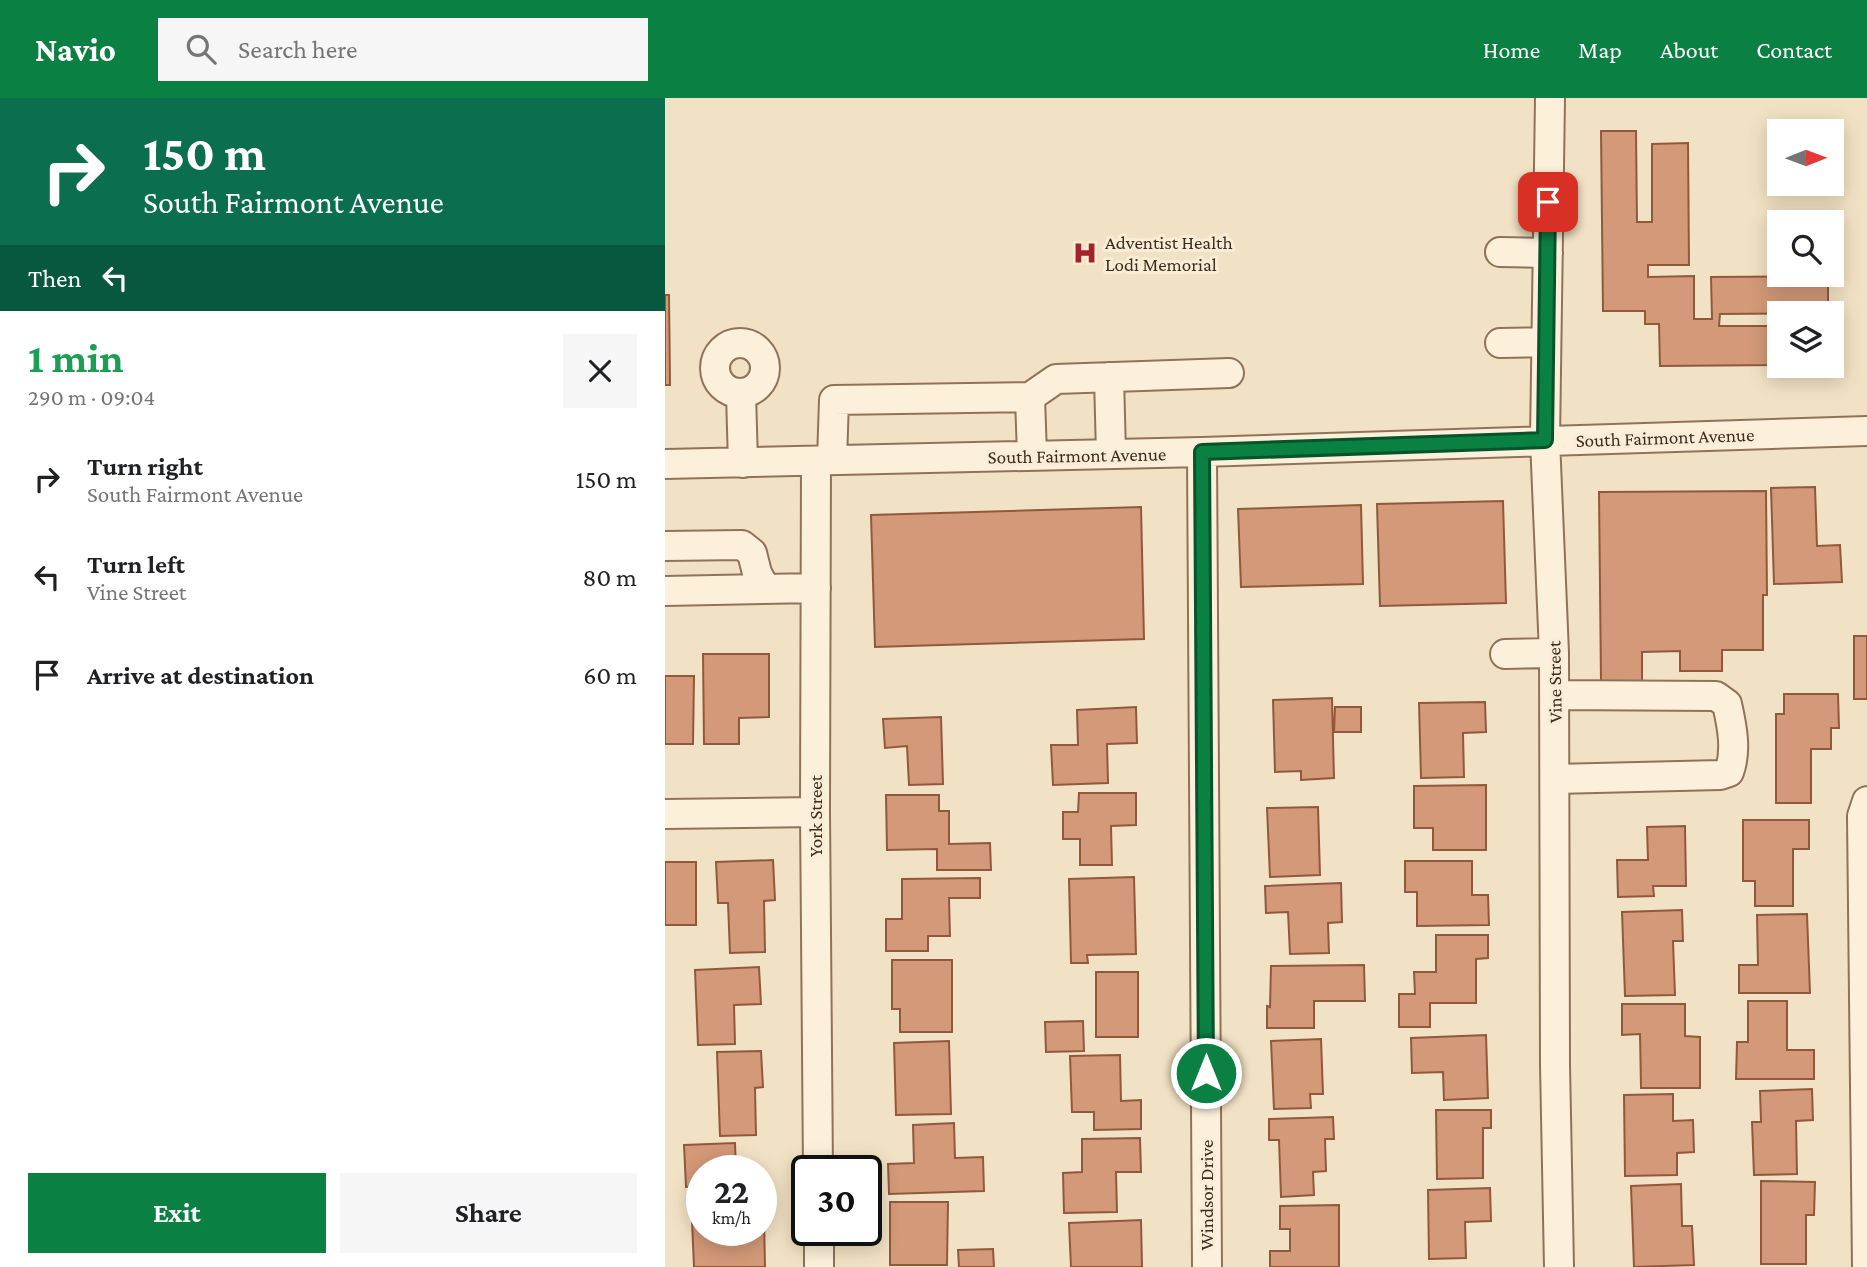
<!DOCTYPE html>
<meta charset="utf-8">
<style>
:root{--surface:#fff;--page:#f6f6f6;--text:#202124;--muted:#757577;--accent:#0b8043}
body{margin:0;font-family:"Crimson Pro",serif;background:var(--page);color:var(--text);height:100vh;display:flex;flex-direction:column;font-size:26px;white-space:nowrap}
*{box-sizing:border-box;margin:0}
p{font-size:23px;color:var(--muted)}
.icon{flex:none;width:38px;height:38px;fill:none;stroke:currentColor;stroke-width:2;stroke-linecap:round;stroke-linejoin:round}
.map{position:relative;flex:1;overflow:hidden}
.details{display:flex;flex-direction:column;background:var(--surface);width:665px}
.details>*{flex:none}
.banner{background:#0b6e4f;color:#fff;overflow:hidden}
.needle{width:46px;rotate:89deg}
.fabs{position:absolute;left:1102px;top:21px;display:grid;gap:14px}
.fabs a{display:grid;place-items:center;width:77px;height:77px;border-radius:0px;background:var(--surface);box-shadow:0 4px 18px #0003;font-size:35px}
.speed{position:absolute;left:21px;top:1057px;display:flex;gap:14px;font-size:35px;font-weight:700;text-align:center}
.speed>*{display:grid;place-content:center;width:91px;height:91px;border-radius:50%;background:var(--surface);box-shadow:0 4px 18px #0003;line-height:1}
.speed small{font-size:18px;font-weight:400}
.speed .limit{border:4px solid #111;border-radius:10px;background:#fff;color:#111}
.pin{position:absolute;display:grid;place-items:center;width:60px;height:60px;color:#fff;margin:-30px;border-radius:14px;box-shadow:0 4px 10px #0006}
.me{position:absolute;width:77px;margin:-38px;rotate:0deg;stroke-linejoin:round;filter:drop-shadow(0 0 5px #0008)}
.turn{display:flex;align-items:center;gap:24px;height:147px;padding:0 28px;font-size:32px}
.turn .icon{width:91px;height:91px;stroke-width:2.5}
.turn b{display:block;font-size:49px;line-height:60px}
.then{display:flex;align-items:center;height:66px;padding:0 28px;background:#0003;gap:14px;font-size:26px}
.round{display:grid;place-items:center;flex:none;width:74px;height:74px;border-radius:0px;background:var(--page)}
.head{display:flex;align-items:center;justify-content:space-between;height:119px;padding:0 28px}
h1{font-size:42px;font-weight:700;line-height:52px;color:#1e9e55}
.action{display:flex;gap:14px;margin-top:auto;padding:14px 28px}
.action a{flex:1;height:80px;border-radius:0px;background:var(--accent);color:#fff;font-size:28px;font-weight:700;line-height:80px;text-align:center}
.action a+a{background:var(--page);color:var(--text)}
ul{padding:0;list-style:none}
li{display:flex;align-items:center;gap:21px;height:98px;padding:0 28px}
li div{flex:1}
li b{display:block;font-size:26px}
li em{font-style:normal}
header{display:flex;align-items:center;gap:42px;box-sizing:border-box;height:98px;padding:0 35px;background:var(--accent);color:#fff}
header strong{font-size:33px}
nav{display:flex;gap:38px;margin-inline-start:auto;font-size:24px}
.search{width:490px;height:63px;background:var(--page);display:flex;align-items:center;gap:18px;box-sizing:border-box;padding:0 24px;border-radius:0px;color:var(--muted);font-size:26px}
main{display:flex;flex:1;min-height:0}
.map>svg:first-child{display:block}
.building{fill:#d39978;stroke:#91593c;stroke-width:2}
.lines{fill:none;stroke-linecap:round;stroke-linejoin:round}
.minor-casing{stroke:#8f7359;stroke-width:32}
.minor{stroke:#fcf0da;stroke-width:28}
.route-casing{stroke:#07532c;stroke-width:18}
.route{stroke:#0b8043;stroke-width:12}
.labels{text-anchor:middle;stroke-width:6;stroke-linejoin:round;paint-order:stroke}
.poi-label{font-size:19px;fill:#3e2c1e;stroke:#f9edd6;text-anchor:start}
.street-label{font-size:19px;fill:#3e2c1e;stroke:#f9edd6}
</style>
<header>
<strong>Navio</strong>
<div class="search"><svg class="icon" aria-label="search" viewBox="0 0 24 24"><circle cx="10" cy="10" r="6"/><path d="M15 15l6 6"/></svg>Search here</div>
<nav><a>Home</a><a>Map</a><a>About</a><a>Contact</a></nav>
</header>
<main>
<section class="details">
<div class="banner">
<div class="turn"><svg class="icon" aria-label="right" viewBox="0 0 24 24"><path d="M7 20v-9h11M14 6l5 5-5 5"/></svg><div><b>150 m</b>South Fairmont Avenue</div></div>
<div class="then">Then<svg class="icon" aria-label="left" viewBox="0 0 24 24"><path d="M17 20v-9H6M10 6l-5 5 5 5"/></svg></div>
</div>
<div class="head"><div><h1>1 min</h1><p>290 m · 09:04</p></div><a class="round"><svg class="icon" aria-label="close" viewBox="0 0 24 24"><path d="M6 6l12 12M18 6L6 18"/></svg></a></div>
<ul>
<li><svg class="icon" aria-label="right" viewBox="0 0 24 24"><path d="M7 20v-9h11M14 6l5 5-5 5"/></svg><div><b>Turn right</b><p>South Fairmont Avenue</p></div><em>150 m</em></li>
<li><svg class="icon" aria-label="left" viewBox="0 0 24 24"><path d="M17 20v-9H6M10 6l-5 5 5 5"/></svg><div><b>Turn left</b><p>Vine Street</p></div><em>80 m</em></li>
<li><svg class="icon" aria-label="arrive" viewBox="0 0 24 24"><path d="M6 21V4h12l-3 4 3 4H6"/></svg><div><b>Arrive at destination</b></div><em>60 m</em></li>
</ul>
<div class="action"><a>Exit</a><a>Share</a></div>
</section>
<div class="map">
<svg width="1202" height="1169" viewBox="0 0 1202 1169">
<rect width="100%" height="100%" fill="#f2e2c5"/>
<path class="building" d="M936,33H971L972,124H987V46L1023,45L1024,167H983V179L1029,178V221H1047L1046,179L1163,178V215L1055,216L1054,228H1115V267L995,268L994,226H980V213H938Z
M0,197H4L5,287H0Z
M1167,227H1174L1175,267H1167Z
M1150,389L1152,448L1175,447L1177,484L1109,486L1106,390Z
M1101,393L1102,497H1098V552H1057V573H1015V553L977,554V583L936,584L934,394Z
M838,403L841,505L715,508L712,406Z
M696,407L698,486L576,489L573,411Z
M476,409L479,541L210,549L206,417Z
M1189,538H1202V601H1189Z
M38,556H104V619L74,620V646H39Z
M0,578H29L28,646H0Z
M1119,596H1173L1174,630H1166V651H1146V705H1111V616H1119Z
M667,600L669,680L636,682V673L610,674L608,602Z
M820,604L821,634L798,635L799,679L756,680L754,605Z
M471,609L472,645L442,646L443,685L388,687L386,647H413L412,612Z
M670,609H696V634H669Z
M276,619L278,686L244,687L242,648L220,650L218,621Z
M821,687V752H768V730H749V688Z
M414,695H471V727L446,728L447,767H415V741H398V714H413Z
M221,697H274V713H284V746L325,745L326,772H272V751L222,752Z
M653,709L655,777L605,779L602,710Z
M1078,722H1144V751H1128V808H1090V783H1078Z
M1020,728L1021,788H988L989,798L953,799L952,762H983L982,729Z
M108,762L110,802L99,803L100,854L65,855L63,805H53L51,764Z
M740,763H807V797H823L824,827L752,828V794H740Z
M0,764H31V827H0Z
M469,779L471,856L422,857L423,865H406L404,781Z
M315,780V800H284L285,838H263V853H221V821H237V781Z
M676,785L677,824L663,825L664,855L625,856L623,814L601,815L600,788Z
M1017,812L1018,843H1008L1010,897L960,898L957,814Z
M1142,816L1145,895H1074V867H1093L1092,817Z
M771,837H823V860L811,861V905H765V929H734V896H750L749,874H771Z
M227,862H287V934H235V911H227Z
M699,867L700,903H649V930H602V908L605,909L606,868Z
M94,869L96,906L69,907L70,946L33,947L30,872Z
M431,874H473V939H431Z
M1083,903H1122V952H1149V981H1071L1072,944H1083Z
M957,906H1020V938L1035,939V990H976L975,936L957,937Z
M418,923L419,953L381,954L380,924Z
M821,937L823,1000L779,1002L778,974L747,975L746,940Z
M656,941L658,996H645L646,1010L609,1011L606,943Z
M284,943L286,1016L231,1017L229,945Z
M96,953L98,989L90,990L91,1037L55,1038L52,954Z
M455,957L456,1003L476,1002V1031L429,1032V1014H407L405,958Z
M1147,991L1148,1022L1131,1023L1132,1076L1089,1077L1087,1024H1096L1095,993Z
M1008,996V1023L1028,1022L1029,1054L1012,1055V1077L960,1078L959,997Z
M771,1012H826V1030H818V1080L772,1081Z
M668,1019L669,1041H660L661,1073L648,1074L649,1097L616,1099L614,1042H604V1021Z
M289,1025L290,1060L318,1059L319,1093L224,1096L223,1066L249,1065L248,1027Z
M475,1040L476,1074H451L452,1114L399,1115L398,1075L417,1074V1041Z
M70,1045L71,1073H37V1088L21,1089L19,1047Z
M96,1078H98L99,1111H96Z
M1096,1083L1150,1084L1149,1117H1141V1166H1096Z
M1016,1086L1017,1128H1027L1029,1167L969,1169L966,1088Z
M825,1090L826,1123L800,1124L801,1160L764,1161L763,1092Z
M225,1104H283L282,1167H225Z
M674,1107V1169H605V1153H625V1131H615V1108Z
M96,1120H99L100,1169H29L27,1122H37V1132H96Z
M476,1122L477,1169H406L404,1125Z
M328,1151L329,1169H294L293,1152Z"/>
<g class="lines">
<g class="minor-casing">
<path id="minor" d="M885,0L880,342L889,555L890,967L894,1169
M835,154L883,155
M835,245L881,244
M50 270a25 25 0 1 1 50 0a25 25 0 1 1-50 0Z
M444,279L446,356
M76,296L78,365
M365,299L367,358
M537,354L542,1169
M167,362L169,302L365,299L391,281L564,275
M151,363L150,714L153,1073
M0,366L537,354L1202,333
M0,448L77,447L87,455L92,475L100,490
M0,493L151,490
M840,556L889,555
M890,597L1051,598L1062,606C1067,628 1072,653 1064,674L1055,677L890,681
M0,716L150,714
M154,1132V1169
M1202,1169L1197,718L1202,703"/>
</g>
<use href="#minor" class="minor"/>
</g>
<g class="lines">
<g class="route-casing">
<path id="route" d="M541,975L537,354L880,342L883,104"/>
</g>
<use href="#route" class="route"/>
</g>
<defs>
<g id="hospital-bare" transform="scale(1.89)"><path d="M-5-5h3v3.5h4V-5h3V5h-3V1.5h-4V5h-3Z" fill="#a4232b" stroke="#f9edd6" stroke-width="2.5" paint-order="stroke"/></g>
</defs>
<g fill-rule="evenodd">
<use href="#hospital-bare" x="420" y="155"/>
</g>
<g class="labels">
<g class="poi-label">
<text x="440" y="151">Adventist Health<tspan x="440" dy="22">Lodi Memorial</tspan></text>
</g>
<g class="street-label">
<text transform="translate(1000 339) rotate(-2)" y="7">South Fairmont Avenue</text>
<text transform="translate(412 357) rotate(-1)" y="7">South Fairmont Avenue</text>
<text transform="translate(889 584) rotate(-91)" y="7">Vine Street</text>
<text transform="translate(150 718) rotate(-90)" y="7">York Street</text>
<text transform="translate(541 1097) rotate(-90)" y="7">Windsor Drive</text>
</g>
</g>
</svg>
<div class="fabs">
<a><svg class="needle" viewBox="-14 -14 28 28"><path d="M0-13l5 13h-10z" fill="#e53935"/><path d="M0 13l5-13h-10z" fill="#757577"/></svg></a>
<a><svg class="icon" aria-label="search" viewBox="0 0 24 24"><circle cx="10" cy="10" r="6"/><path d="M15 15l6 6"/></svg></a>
<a><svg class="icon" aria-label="layers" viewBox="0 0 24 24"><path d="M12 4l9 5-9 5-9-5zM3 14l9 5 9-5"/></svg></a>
</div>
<div class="speed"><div>22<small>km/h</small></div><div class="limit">30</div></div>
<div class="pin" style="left:883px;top:104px;background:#d93025"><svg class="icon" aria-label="arrive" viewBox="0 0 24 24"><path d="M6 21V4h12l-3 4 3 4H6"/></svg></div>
<svg class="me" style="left:541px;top:975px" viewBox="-20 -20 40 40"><circle r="17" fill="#0b8043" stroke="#fff" stroke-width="3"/><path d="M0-11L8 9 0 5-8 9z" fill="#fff"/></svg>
</div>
</main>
